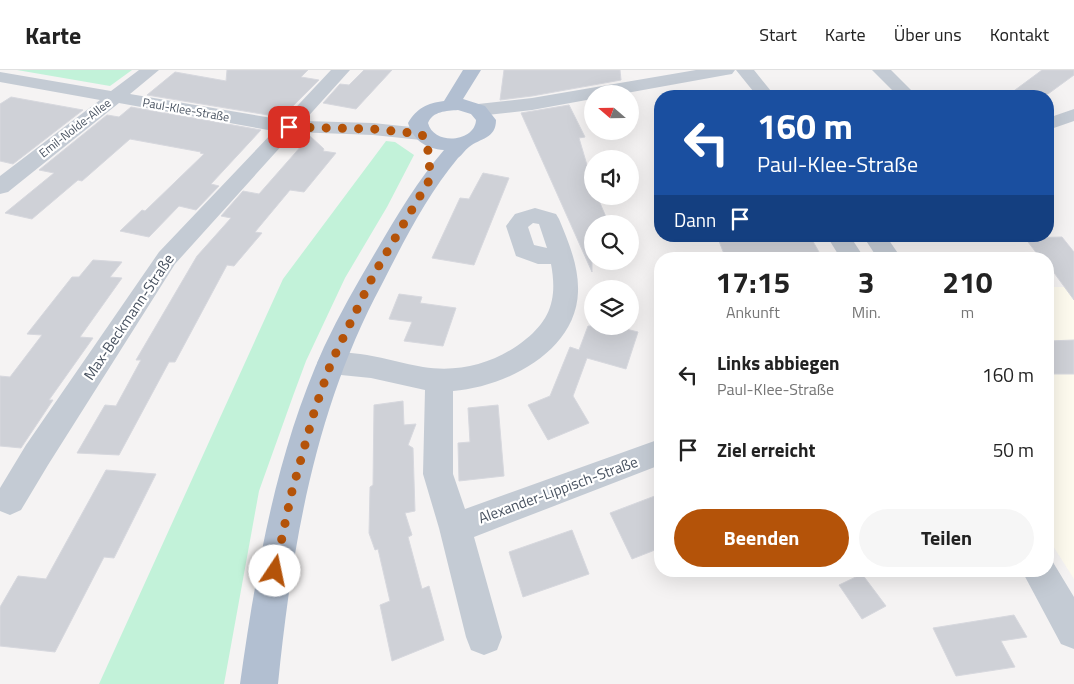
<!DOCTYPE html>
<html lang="de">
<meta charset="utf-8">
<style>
:root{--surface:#fff;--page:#f6f6f6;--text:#222;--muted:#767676;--line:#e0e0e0;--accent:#b45309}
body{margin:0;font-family:"Titillium Web",sans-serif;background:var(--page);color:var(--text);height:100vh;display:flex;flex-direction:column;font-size:19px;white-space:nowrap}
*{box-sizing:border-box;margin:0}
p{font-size:16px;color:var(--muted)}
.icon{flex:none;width:28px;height:28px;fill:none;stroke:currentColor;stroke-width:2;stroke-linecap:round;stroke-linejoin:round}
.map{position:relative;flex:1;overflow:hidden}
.drawer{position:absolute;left:654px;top:182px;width:400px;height:325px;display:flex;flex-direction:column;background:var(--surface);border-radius:20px;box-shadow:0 5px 20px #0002}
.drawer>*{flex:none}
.top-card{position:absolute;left:654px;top:20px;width:400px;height:152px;border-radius:20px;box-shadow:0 5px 20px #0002;background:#1a4fa0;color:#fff;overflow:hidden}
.needle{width:32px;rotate:290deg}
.controls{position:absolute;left:584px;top:15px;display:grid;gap:10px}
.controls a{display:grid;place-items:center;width:55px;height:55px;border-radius:50%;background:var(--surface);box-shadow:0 5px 20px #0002;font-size:25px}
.pin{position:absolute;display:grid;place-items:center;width:42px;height:42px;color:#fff;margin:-21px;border-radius:10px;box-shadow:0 2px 8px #0006}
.me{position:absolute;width:55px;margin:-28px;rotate:11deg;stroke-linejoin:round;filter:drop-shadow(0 0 4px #0008)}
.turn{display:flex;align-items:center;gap:18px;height:105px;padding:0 20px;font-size:22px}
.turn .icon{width:65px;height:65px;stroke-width:2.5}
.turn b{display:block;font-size:35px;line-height:42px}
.then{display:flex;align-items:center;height:48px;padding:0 20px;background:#0003;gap:10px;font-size:19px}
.eta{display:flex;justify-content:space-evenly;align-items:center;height:85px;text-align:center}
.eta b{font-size:30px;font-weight:700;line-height:35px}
.action{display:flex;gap:10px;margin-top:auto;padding:10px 20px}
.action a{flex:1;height:58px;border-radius:30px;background:var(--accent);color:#fff;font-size:20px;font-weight:700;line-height:58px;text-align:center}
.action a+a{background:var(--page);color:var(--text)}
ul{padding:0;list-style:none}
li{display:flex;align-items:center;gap:15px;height:75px;padding:0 20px}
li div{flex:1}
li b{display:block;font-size:19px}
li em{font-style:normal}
header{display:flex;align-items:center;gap:30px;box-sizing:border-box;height:70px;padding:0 25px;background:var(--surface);border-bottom:1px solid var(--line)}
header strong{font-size:24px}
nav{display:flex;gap:28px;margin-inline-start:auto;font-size:18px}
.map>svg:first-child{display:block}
.commercial{fill:#fdfaee}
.green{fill:#c2f2d9}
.building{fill:#cfd1d7;stroke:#d7d8de}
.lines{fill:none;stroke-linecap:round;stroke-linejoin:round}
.minor{fill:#c4cbd4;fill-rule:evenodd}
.major{fill:#b2bfd1;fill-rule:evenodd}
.route{stroke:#b45309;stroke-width:9;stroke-dasharray:0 16.2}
.labels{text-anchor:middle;stroke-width:4.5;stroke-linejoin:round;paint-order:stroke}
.far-street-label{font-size:12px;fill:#495361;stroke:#fff}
.street-label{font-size:15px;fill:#495361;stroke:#fff}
</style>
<header>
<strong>Karte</strong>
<nav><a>Start</a><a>Karte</a><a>Über uns</a><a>Kontakt</a></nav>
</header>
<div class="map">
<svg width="1074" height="614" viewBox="0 0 1074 614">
<rect width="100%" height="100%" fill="#f5f3f3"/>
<path class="commercial" d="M1048,217H1074V509L1048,468Z"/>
<path class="green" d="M17,0H132L110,16Z
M386,71L395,72L414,85L387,137L345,208L306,291L293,326L259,421L224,614H99L283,209Z"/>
<path class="building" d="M227,0H308L301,7L319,10L288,41L280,40L274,46L147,25L175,2L226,11Z
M364,0H392L356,39L323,33L340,14L349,15Z
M504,0H620L621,10L532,26L500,30Z
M1042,0H1074V5L1048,24L1040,26H1007Z
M11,27L33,31L83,40L13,94L0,91V34Z
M569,35L585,67L579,68L592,112V126H597L609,154H592V202L521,43Z
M131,37L261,60L211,114L219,116L196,140L179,136L149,167L120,161L142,140L145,141L204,84L200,83L201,82L130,69L82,111L78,110L32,149L5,143L54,103L39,100L107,45L119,47Z
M310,66L324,79L323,81L336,83L304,122L290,120L255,162L262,163L234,196L227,195L175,292H169L119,385L77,383L105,335L116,336L141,290H136L197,186L231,148L221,146L243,121L259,124Z
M483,103L509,108L474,195L432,188L460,128L469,129Z
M717,166H792V169L811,168L823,189H726Z
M1062,167L1074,182V230L1052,200L1048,198V189H1041L1025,168Z
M93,190L122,192L110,207L122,208L80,267L93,268L49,330H53L21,378L0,376V306L10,307L42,265L27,264L72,207H79Z
M399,224L422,227L420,233L456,238L443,276L404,271L412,252L389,249Z
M588,256H614L638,262L626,299L587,288L573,326L589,353L548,370L528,335L550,326L570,277L579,280Z
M1074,270V304H1048V271Z
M403,331L404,355L416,354L408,375L413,378L415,441L405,443L412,465L408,467L422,519L429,516L444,570L392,591L380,535L390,531L378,479L375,480L369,463L370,417L373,415L374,335Z
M498,335L504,406L459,411L458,373L470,372L468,338Z
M106,400L156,404L114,488L104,487L55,582L0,576V537L18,506L46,509Z
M660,424V478L632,489L610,443Z
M572,460L589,504L523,527L509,482Z
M862,504L886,536L862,549L839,515Z
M1014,545L1027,567L1001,571L1015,597L956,606L933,558Z"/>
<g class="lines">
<path class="minor" d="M139,0H159L130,24L284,50L331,0H350L304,51L373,53L421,58L428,60L431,64L428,68L421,70L373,65L294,62L175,194L48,395L21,440L10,445L0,441V418L26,375L159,182L274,61L119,33L8,122L0,124V106L100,30L0,12V2L111,21Z
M696,0H735L732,4L726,5L621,24H592V29L532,40L478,46L471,44L469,40L471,36L478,34L532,28Z
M736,0H754L775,26H757Z
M872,0H891L917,26H898Z
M1074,39V51L1048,60V48Z
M535,138L556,144L559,149C569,173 579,197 578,222C576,282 505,317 453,321V404L465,439L660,369V395L474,467L502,567L497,580L484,585L471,580L466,567L439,458L423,404L425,320L371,308L331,304L321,301L317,293L321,285C336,280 352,283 367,285C386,288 404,294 423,297C460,303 497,293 526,269C552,248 557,226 551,194H538L516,186L506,156L515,144ZM533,153L539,154L547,178L534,175L528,157Z
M829,166H850L865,189H841L828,168Z
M863,166H886L902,189H878Z
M1048,488L1051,489L1074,527V579L1061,574L1022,501H1048Z"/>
<path class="major" d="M463,0H481L463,29L485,36L496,50C496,69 480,68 469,77C465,80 462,85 458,88C427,125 404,171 382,214C315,338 292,476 278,614H240C256,500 276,383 324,277C340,243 359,210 378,178C398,144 418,110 444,80C426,79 413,70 408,53C417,38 427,33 444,31ZM458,40L471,44L476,50C475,72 434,76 428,53C433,41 446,41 458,40Z"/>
</g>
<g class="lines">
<path class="route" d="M275,501L291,425L315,339L331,293L374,204L430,109L429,85L425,68L421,64L373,59L289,57"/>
</g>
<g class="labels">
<g class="far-street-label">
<text transform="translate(186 40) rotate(10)" y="4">Paul-Klee-Straße</text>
<text transform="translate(75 58) rotate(-38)" y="4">Emil-Nolde-Allee</text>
</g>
<g class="street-label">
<text transform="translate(129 247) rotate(-56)" y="5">Max-Beckmann-Straße</text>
<text transform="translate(558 420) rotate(-20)" y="5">Alexander-Lippisch-Straße</text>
</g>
</g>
</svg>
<div class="controls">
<a><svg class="needle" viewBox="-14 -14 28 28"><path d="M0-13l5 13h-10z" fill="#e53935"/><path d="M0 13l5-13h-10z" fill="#767676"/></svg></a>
<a><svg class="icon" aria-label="sound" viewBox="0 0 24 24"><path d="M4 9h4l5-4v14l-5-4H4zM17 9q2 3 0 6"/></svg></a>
<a><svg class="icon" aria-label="search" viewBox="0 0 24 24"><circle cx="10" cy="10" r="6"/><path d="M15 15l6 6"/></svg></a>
<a><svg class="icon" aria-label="layers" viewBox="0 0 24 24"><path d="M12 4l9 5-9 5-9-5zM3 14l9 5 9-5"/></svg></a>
</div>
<div class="pin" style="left:289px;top:57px;background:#d93025"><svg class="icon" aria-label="arrive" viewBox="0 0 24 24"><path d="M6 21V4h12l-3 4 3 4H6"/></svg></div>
<svg class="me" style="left:275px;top:501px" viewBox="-20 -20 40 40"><circle r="19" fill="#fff"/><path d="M0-13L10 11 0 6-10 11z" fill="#b45309"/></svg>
<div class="top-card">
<div class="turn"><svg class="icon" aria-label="left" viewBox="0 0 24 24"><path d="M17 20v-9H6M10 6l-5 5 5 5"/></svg><div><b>160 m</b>Paul-Klee-Straße</div></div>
<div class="then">Dann<svg class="icon" aria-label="arrive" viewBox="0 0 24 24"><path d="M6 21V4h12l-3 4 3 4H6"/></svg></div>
</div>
<section class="drawer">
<div class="eta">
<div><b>17:15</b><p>Ankunft</p></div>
<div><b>3</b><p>Min.</p></div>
<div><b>210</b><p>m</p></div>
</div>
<ul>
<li><svg class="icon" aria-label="left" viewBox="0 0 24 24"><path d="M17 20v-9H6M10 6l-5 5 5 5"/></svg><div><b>Links abbiegen</b><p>Paul-Klee-Straße</p></div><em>160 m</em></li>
<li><svg class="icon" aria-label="arrive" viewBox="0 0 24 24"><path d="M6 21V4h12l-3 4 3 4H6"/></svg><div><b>Ziel erreicht</b></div><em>50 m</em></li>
</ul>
<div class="action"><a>Beenden</a><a>Teilen</a></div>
</section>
</div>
